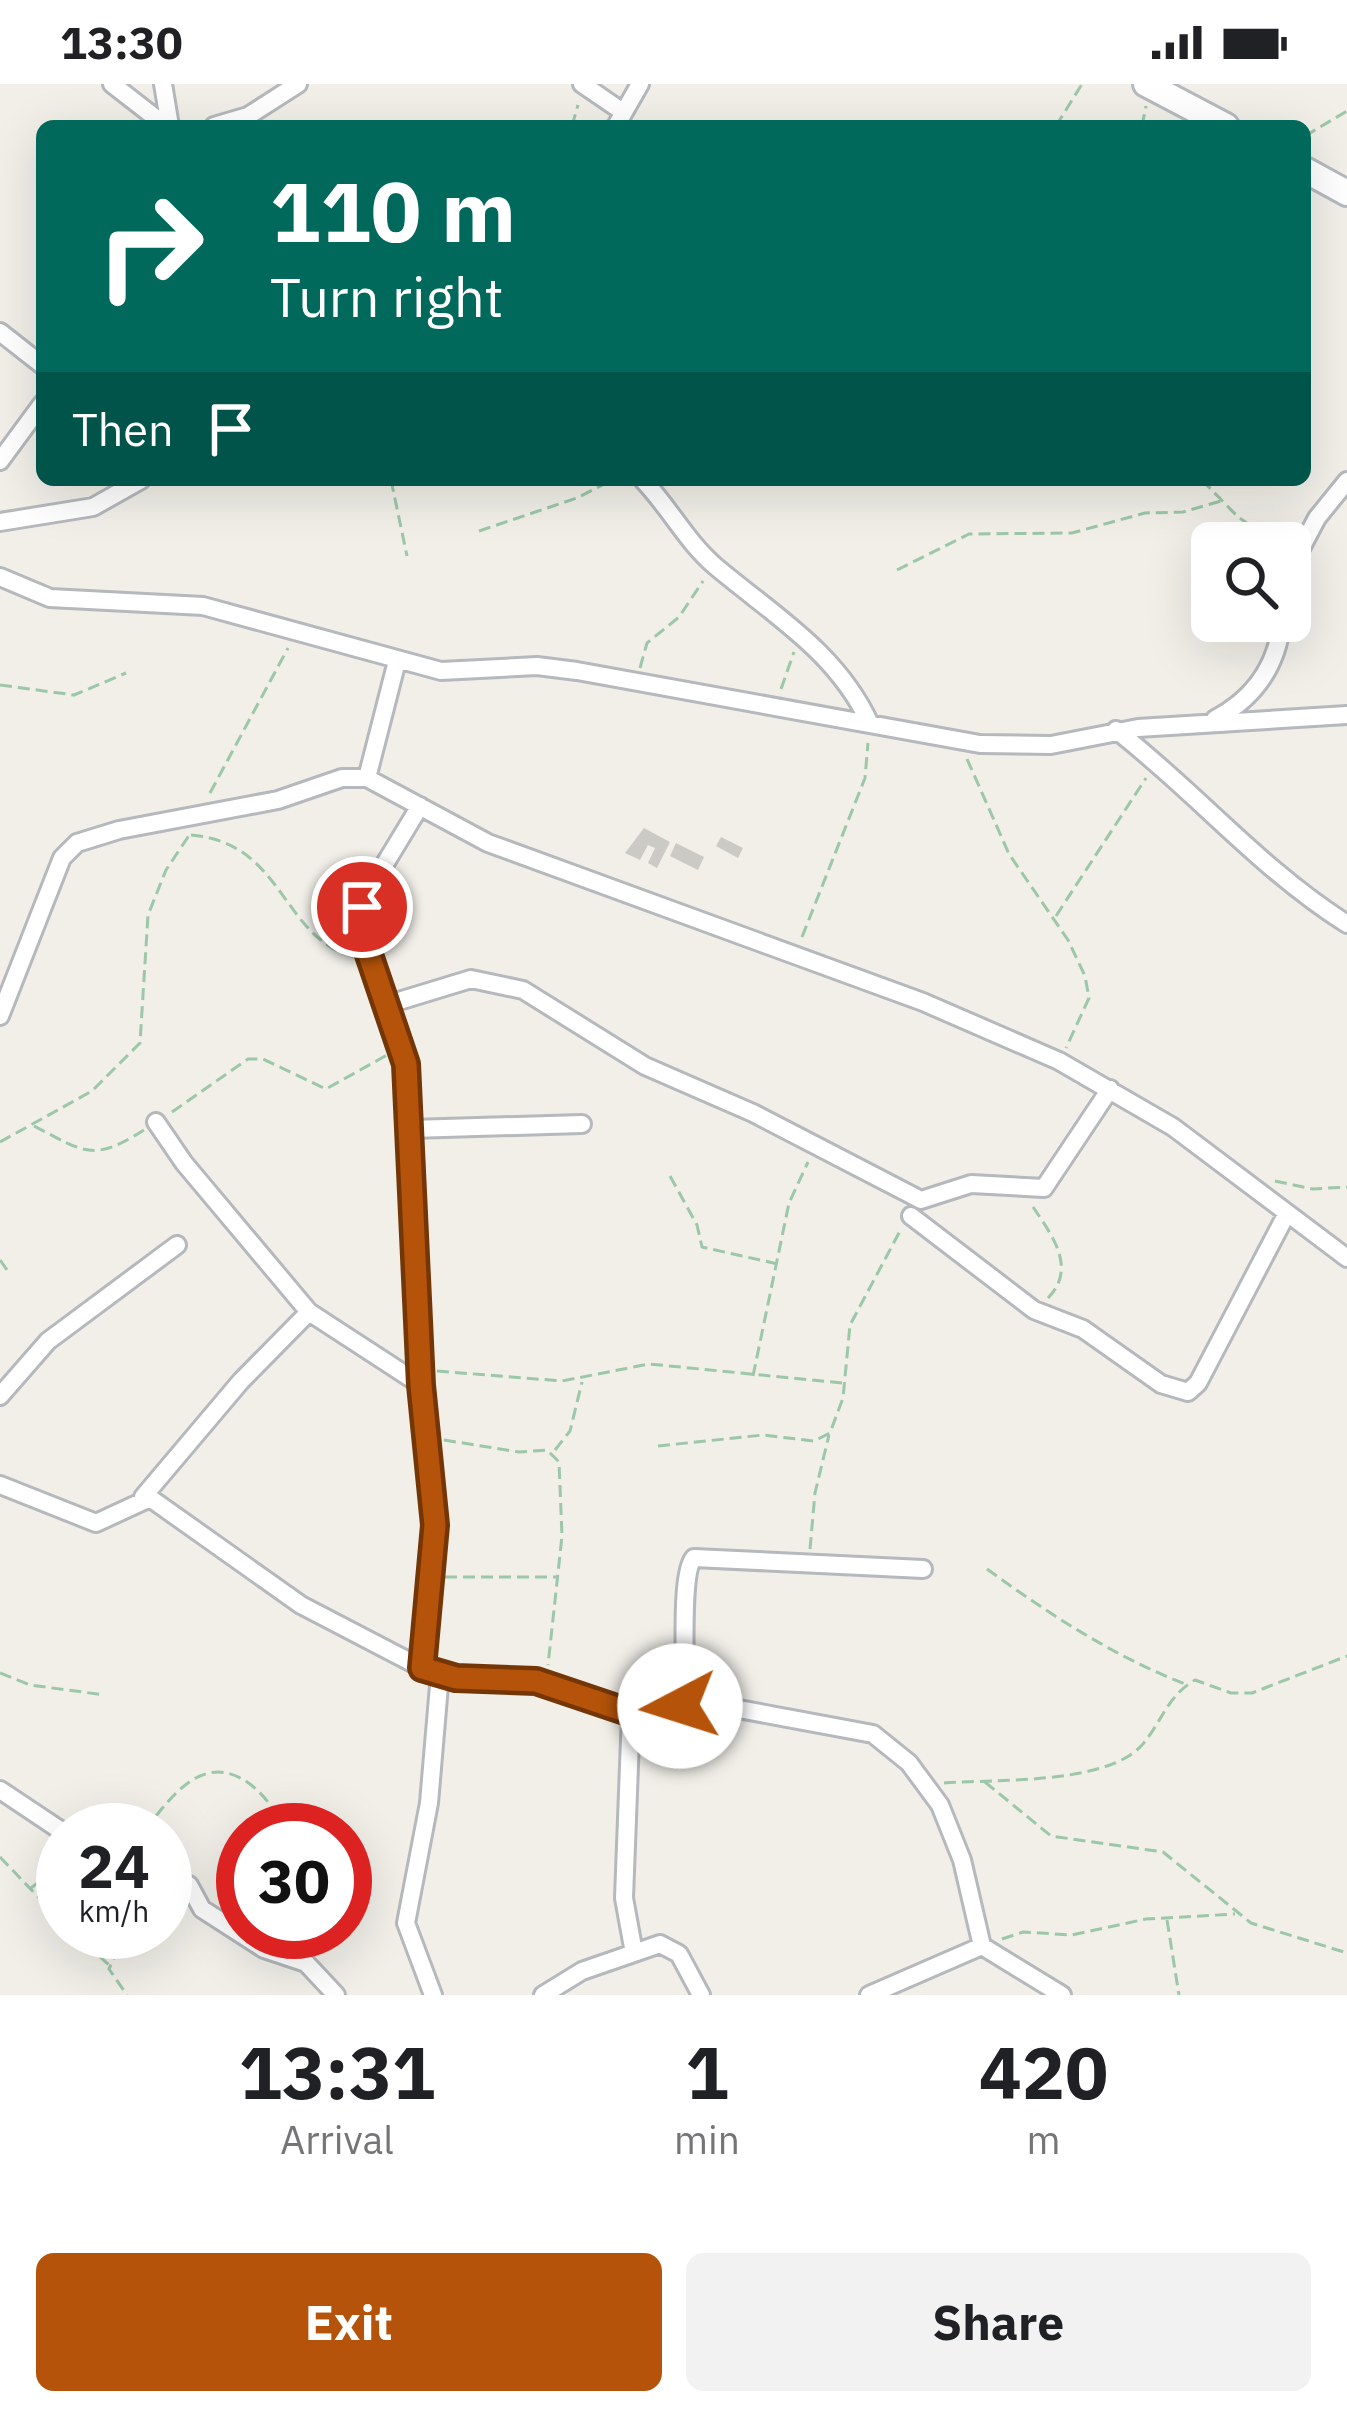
<!DOCTYPE html>
<style>
:root{--surface:#fff;--page:#f2f2f2;--text:#202124;--muted:#757577;--accent:#b45309}
body{margin:0;font-family:"IBM Plex Sans",sans-serif;background:var(--page);color:var(--text);height:100vh;display:flex;flex-direction:column;font-size:45px;white-space:nowrap}
*{box-sizing:border-box;margin:0}
p{font-size:39px;color:var(--muted)}
.icon{flex:none;width:66px;height:66px;fill:none;stroke:currentColor;stroke-width:2;stroke-linecap:round;stroke-linejoin:round}
.map{position:relative;height:1911px;overflow:hidden}
.details{display:flex;flex-direction:column;background:var(--surface);flex:1}
.details>*{flex:none}
.hud{position:absolute;left:36px;top:36px;width:1275px;height:366px;border-radius:18px;box-shadow:0 12px 48px #0002;background:#00695c;color:#fff;overflow:hidden}
.fabs{position:absolute;left:1191px;top:438px;display:grid;gap:24px}
.fabs a{display:grid;place-items:center;width:120px;height:120px;border-radius:18px;background:var(--surface);box-shadow:0 12px 48px #0002;font-size:60px}
.speed{position:absolute;left:36px;top:1719px;display:flex;gap:24px;font-size:60px;font-weight:700;text-align:center}
.speed>*{display:grid;place-content:center;width:156px;height:156px;border-radius:50%;background:var(--surface);box-shadow:0 12px 48px #0002;line-height:1}
.speed small{font-size:30px;font-weight:400}
.speed .limit{border:18px solid #d22;background:#fff;color:#111}
.pin{position:absolute;display:grid;place-items:center;width:102px;height:102px;color:#fff;margin:-51px;border:6px solid #fff;border-radius:50%;box-shadow:0 3px 12px #0007}
.me{position:absolute;width:132px;margin:-66px;rotate:265deg;stroke-linejoin:round;filter:drop-shadow(0 0 9px #0008)}
.turn{display:flex;align-items:center;gap:42px;height:252px;padding:0 36px;font-size:54px}
.turn .icon{width:156px;height:156px;stroke-width:2.5}
.turn b{display:block;font-size:84px;line-height:102px}
.then{display:flex;align-items:center;height:114px;padding:0 36px;background:#0003;gap:24px;font-size:45px}
.eta{display:flex;justify-content:space-evenly;align-items:center;height:204px;text-align:center}
.eta b{font-size:72px;font-weight:700;line-height:84px}
.button{display:flex;gap:24px;margin-top:auto;padding:24px 36px}
.button a{flex:1;height:138px;border-radius:18px;background:var(--accent);color:#fff;font-size:48px;font-weight:700;line-height:138px;text-align:center}
.button a+a{background:var(--page);color:var(--text)}
.status{display:flex;justify-content:space-between;align-items:center;height:84px;padding:0 60px;background:var(--surface);direction:ltr}
.status svg{height:33px;fill:currentColor}
.map>svg:first-child{display:block}
.building{fill:#cccac5}
.lines{fill:none;stroke-linecap:round;stroke-linejoin:round}
.street-casing{stroke:#b5b8bc;stroke-width:22}
.secondary-casing{stroke:#b6babf;stroke-width:30}
.path{stroke:#9cc7a9;stroke-width:3;stroke-dasharray:12 6;stroke-linecap:butt}
.street{stroke:#fff;stroke-width:16}
.secondary{stroke:#fff;stroke-width:24}
.route-casing{stroke:#753606;stroke-width:30}
.route{stroke:#b45309;stroke-width:21}
</style>
<div class="status"><b>13:30</b><svg viewBox="0 0 49 12"><path d="M0 12V9h3v3zM5 12V6h3v6zM10 12V3h3v9zM15 12V0h3v12zM26 1h20v11H26zM47 4h2v5h-2z"/></svg></div>
<div class="map">
<svg width="1347" height="1911" viewBox="0 0 1347 1911">
<rect width="100%" height="100%" fill="#f1efe8"/>
<path class="building" d="M644,744L670,758L657,784L648,779L655,764L648,761L640,776L625,769Z
M721,753L743,764L738,774L716,762Z
M676,759L704,773L698,786L670,772Z"/>
<g class="lines">
<g class="street-casing">
<path id="street" d="M112,0L166,42
M163,0L170,42
M582,0L623,28
M214,42L248,32L298,0
M616,42L640,0
M0,248L42,281
M0,377L42,320
M643,396C669,423 686,457 715,482C773,531 837,568 870,640
M0,438L93,423L141,396
M1290,485L1317,434L1347,397
M0,493L50,514L203,522L441,587L537,582L577,587L980,660L1051,661L1138,644L1347,631
M1215,635C1255,614 1277,582 1282,537
M1116,646C1196,708 1261,786 1347,840
M367,694L397,577
M420,722L366,811L360,836L406,980L421,1301L435,1441L422,1584
M389,920L471,895L523,906L645,982L753,1029L921,1116L971,1100L1044,1104L1110,1005
M0,932L62,774L77,759L119,746L278,716L342,694H367L488,759L923,918L1059,977L1173,1043L1347,1174
M156,1038L184,1079L309,1228L421,1301
M411,1045L582,1040
M911,1132L1034,1226L1083,1245L1161,1300L1188,1308L1198,1299L1286,1131
M0,1312L48,1257L177,1161
M0,1401L96,1439L150,1414L301,1521L422,1584L456,1594L536,1597L631,1629L680,1621L728,1623L873,1650L909,1679L940,1721L962,1776L982,1862L1062,1911
M143,1413L241,1297L309,1228
M684,1621C687,1592 679,1489 694,1474L923,1485
M631,1629L624,1814L634,1869
M0,1706L63,1748
M165,1790L189,1801L202,1825L264,1865L306,1879L336,1911
M433,1911L406,1839L429,1719L440,1590
M543,1911L582,1887L660,1860L679,1870L701,1911
M869,1911L982,1862"/>
</g>
<g class="secondary-casing">
<path id="secondary" d="M1146,0L1226,42
M1305,86L1347,109"/>
</g>
<path class="path" d="M572,42L578,21
M1056,42L1082,0
M1142,42L1146,22
M1305,52L1347,27
M391,396L407,472
M1202,396L1238,433L1276,459
M479,447L577,414L612,396
M897,486L969,450L1072,449L1145,429L1183,428L1221,417
M640,584L647,559L679,533L703,497
M0,601L74,611L126,589
M781,605L794,568
M967,675L1009,770L1068,856L1085,892L1089,914L1066,964
M210,709L288,564
M191,751C285,759 280,853 354,873
M1056,832L1146,694
M802,853L865,694L868,659
M172,1028L248,975H263L326,1005L387,971
M34,1042C86,1069 93,1078 144,1046
M0,1058L92,1007L140,959L148,831L166,786L190,750
M670,1092L697,1141L702,1163L778,1180
M1275,1097L1313,1105L1347,1103
M1033,1123C1052,1151 1078,1185 1047,1215
M0,1176L10,1190
M437,1287L562,1297L649,1280L843,1299
M753,1292L789,1119L808,1078
M444,1356L519,1368L547,1366L559,1378L562,1452L548,1581
M658,1362L763,1351L814,1357L830,1349L843,1314L850,1241L900,1147
M555,1366L570,1347L582,1298
M810,1465L815,1409L829,1351
M987,1485C1049,1530 1113,1572 1185,1600
M445,1493H559
M0,1589L30,1601L105,1611
M985,1698L1051,1752L1163,1768L1251,1839L1347,1869
M944,1699C997,1695 1106,1701 1142,1661C1162,1638 1167,1612 1195,1596L1231,1609H1252L1347,1572
M145,1746C172,1712 203,1666 250,1700C266,1713 276,1726 281,1746
M0,1773L63,1839
M31,1804L63,1780
M1167,1836L1179,1911
M73,1848L110,1882
M126,1848L109,1885L127,1911
M1002,1855L1023,1848L1072,1851L1146,1835L1235,1830"/>
<use href="#street" class="street"/>
<use href="#secondary" class="secondary"/>
</g>
<g class="lines">
<g class="route-casing">
<path id="route" d="M362,823L365,859L406,980L421,1301L435,1441L422,1584L456,1594L536,1597L631,1629L680,1622"/>
</g>
<use href="#route" class="route"/>
</g>
</svg>
<div class="fabs">
<a><svg class="icon" aria-label="search" viewBox="0 0 24 24"><circle cx="10" cy="10" r="6"/><path d="M15 15l6 6"/></svg></a>
</div>
<div class="speed"><div>24<small>km/h</small></div><div class="limit">30</div></div>
<div class="pin" style="left:362px;top:823px;background:#d93025"><svg class="icon" aria-label="arrive" viewBox="0 0 24 24"><path d="M6 21V4h12l-3 4 3 4H6"/></svg></div>
<svg class="me" style="left:680px;top:1622px" viewBox="-20 -20 40 40"><circle r="19" fill="#fff"/><path d="M0-13L10 11 0 6-10 11z" fill="#b45309"/></svg>
<div class="hud">
<div class="turn"><svg class="icon" aria-label="right" viewBox="0 0 24 24"><path d="M7 20v-9h11M14 6l5 5-5 5"/></svg><div><b>110 m</b>Turn right</div></div>
<div class="then">Then<svg class="icon" aria-label="arrive" viewBox="0 0 24 24"><path d="M6 21V4h12l-3 4 3 4H6"/></svg></div>
</div>
</div>
<section class="details">
<div class="eta">
<div><b>13:31</b><p>Arrival</p></div>
<div><b>1</b><p>min</p></div>
<div><b>420</b><p>m</p></div>
</div>
<div class="button"><a>Exit</a><a>Share</a></div>
</section>
